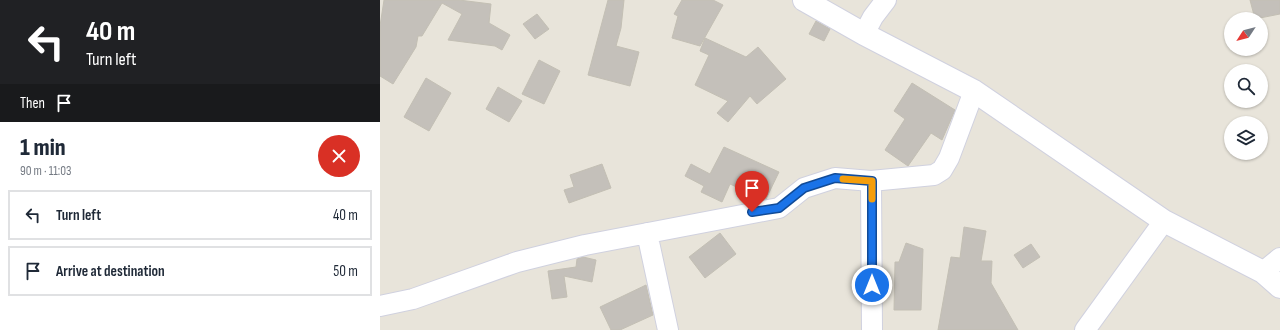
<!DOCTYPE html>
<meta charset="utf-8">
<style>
:root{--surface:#fff;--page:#f6f6f7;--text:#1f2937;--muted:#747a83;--line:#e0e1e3}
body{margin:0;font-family:"Sofia Sans Condensed",sans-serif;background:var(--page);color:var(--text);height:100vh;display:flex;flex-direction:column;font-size:15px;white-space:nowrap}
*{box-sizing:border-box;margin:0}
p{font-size:13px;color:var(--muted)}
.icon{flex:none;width:22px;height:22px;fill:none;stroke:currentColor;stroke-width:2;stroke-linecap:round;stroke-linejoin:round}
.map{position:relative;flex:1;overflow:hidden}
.details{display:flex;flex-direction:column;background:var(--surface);width:380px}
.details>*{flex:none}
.banner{background:#202124;color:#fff;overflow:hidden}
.needle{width:26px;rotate:234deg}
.fabs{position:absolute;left:844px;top:12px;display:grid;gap:8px}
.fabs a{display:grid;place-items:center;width:44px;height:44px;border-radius:50%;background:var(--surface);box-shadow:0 1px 3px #0004;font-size:20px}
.pin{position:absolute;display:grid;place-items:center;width:34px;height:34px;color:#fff;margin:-41px -17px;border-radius:50% 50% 50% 0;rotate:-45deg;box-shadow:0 0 4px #0007}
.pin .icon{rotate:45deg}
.me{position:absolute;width:44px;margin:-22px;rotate:0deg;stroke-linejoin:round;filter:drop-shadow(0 0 3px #0008)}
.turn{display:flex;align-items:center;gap:14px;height:84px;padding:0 20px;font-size:18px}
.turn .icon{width:52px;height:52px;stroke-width:2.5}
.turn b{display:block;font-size:28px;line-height:34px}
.then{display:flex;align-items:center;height:38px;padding:0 20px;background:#0003;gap:8px;font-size:15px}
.round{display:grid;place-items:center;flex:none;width:42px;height:42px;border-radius:21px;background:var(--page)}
.overview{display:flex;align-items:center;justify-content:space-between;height:68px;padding:0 20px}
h1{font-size:24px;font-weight:800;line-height:30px}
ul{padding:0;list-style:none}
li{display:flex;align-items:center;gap:12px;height:50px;margin:0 8px 6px;padding:0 12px;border:2px solid var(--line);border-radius:0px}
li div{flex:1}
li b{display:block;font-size:15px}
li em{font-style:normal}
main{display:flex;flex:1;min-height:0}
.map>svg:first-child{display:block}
.building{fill:#c4c0ba;stroke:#c3bfb4}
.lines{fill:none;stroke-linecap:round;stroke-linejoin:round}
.street-casing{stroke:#d0d1df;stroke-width:22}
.secondary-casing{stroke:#d0d1df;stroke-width:24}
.street{stroke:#fff;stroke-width:20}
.secondary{stroke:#fff;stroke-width:22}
.route-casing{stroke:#114b97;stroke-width:10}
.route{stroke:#1a73e8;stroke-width:7}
.slow{stroke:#f59e0b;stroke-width:7}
</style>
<main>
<section class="details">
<div class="banner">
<div class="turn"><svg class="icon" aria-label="left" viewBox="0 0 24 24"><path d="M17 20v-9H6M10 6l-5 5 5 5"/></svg><div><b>40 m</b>Turn left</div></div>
<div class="then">Then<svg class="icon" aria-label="arrive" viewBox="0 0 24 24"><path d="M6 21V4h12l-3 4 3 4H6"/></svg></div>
</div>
<div class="overview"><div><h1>1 min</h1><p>90 m · 11:03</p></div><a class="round" style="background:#d93025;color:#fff"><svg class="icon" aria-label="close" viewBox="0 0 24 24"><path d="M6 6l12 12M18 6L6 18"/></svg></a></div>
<ul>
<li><svg class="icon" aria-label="left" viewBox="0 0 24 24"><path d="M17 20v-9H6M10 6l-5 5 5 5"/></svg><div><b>Turn left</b></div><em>40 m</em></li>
<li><svg class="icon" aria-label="arrive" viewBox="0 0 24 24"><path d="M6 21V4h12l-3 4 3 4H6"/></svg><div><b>Arrive at destination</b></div><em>50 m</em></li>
</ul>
</section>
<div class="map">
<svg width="900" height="330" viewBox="0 0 900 330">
<rect width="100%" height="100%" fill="#e8e4da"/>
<path class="building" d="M4,0H79L111,4L109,23L130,35L122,50L115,46L68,40L82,14L62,3L42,36H38L36,47L13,84L0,76V26Z
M228,0H244L241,28L236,46L259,52L250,86L208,75Z
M302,0H333L343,5L320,46L292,38L298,16L294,14Z
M870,0H900V14L875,19Z
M157,14L169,29L155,39L143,24Z
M436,21L450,29L444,41L429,34Z
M325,38L366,57L378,47L406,79L377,104L370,96L348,122L337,113L348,101L315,85L329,55L320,51Z
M159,60L180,71L164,104L142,94Z
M46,78L71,93L49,131L24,117Z
M532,83L575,110L562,140L551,133L528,166L505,150L525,119L514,111Z
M118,87L142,101L129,122L106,109Z
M344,147L399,172L386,199H383L350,184L342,202L321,192L324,186L305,176L311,164L330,174Z
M222,164L231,188L189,203L184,190L194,187L190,175Z
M584,227L606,231L601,261H612L611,283L638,330H558L571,257L580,258Z
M340,233L356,254L325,278L309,257Z
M526,243L543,249L541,310H514L515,262H519Z
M651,244L660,257L643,268L634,255Z
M203,257L216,260L212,282L184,276L187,297L172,299L168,271L196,267L197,259Z
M266,285L273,315L240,330H231L220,307Z"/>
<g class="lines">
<g class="street-casing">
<path id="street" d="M484,34L493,17L506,0
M491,181L492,330
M267,233L288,330
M883,272L900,258
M0,306L33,299L137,262L205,245L399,208L424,188L455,178L491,181L554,175L562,170L569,158L594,91
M705,330L784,221"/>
</g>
<g class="secondary-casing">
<path id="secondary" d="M424,0L484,34L594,91L784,221L883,272L900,287"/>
</g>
<use href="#street" class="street"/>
<use href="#secondary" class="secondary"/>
</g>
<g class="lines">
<g class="route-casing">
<path id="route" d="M372,212L399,208L424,188L455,178L492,181V285"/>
</g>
<use href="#route" class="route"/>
<path class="slow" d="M463,179L492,181V199"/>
</g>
</svg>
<div class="fabs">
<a><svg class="needle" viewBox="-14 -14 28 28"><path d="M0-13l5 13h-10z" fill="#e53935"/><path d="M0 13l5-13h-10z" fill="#747a83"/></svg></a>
<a><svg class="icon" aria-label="search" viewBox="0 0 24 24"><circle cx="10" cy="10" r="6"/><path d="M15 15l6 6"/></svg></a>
<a><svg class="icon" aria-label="layers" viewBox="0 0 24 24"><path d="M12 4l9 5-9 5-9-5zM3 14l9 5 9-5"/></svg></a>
</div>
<div class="pin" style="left:372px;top:212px;background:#d93025"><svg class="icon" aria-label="arrive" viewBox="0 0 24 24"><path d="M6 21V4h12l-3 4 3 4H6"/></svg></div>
<svg class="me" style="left:492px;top:285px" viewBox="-20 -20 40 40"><circle r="17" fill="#1a73e8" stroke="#fff" stroke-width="3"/><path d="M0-11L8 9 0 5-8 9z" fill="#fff"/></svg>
</div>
</main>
